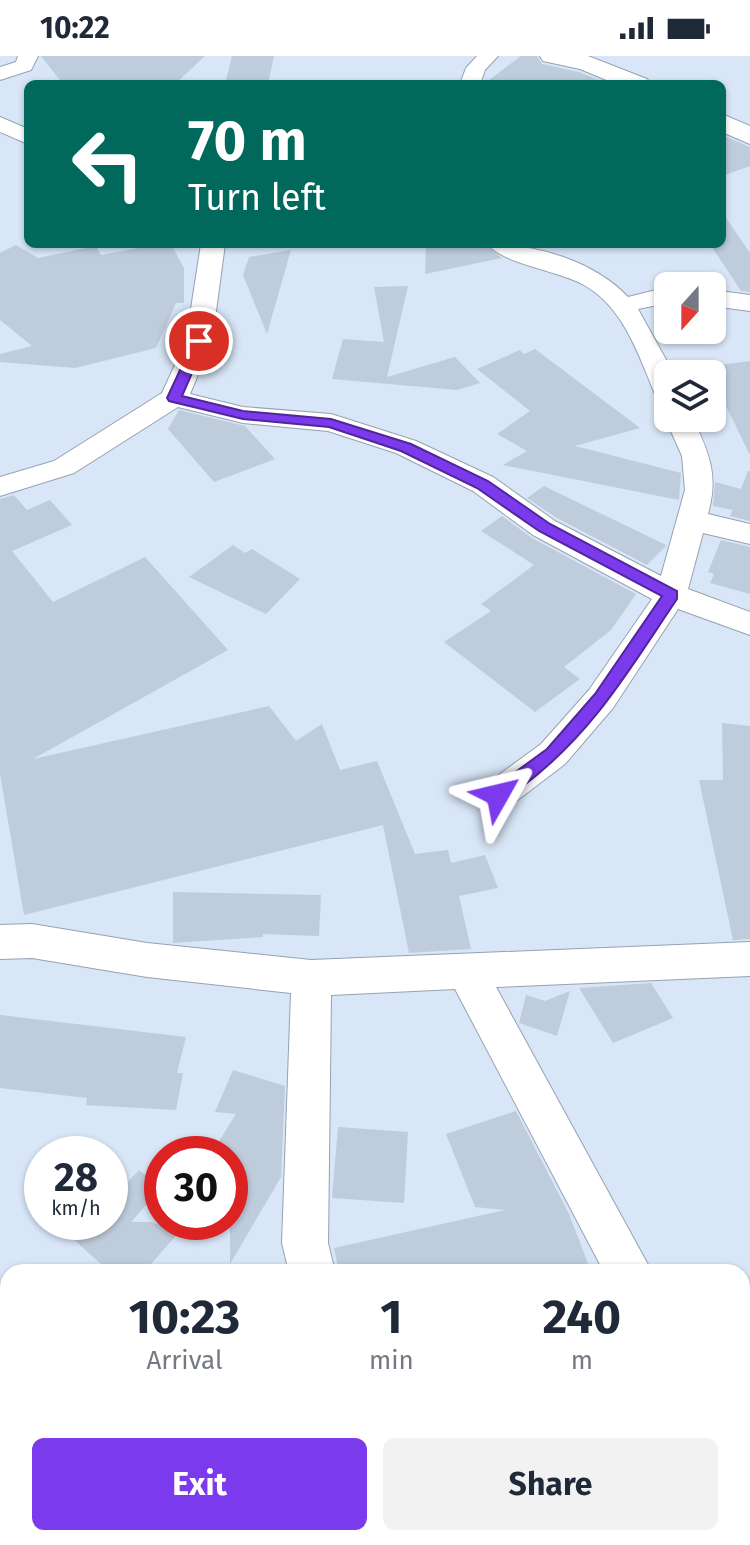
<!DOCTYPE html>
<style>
:root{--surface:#fff;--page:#f2f2f3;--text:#1f2937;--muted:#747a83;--accent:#7c3aed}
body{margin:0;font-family:"Fira Sans",sans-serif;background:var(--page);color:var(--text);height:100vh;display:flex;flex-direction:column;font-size:30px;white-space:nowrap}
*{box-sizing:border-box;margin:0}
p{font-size:26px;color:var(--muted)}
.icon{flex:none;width:44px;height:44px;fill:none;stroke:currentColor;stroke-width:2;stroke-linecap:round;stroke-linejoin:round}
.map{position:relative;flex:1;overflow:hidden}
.drawer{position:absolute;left:0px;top:1208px;width:750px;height:282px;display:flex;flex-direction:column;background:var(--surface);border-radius:24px 24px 0 0;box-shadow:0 2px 6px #0004}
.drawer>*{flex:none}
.guide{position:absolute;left:24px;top:24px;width:702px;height:168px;border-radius:12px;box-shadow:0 2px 6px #0004;background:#00695c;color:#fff;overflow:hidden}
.needle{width:52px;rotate:201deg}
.fabs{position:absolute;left:654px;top:216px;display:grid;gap:16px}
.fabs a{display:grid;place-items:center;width:72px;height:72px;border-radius:12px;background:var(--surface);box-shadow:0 2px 6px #0004;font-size:40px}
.speed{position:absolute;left:24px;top:1080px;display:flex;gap:16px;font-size:40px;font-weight:700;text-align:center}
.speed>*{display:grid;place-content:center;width:104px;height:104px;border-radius:50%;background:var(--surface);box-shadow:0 2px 6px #0004;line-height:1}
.speed small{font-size:20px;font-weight:400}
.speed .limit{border:12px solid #d22;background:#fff;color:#111}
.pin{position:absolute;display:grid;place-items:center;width:68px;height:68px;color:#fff;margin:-34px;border:4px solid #fff;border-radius:50%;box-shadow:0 2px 8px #0007}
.me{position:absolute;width:88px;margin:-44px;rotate:53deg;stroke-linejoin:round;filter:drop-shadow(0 0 6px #0008)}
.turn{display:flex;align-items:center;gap:28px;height:168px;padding:0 32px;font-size:36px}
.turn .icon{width:104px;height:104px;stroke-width:2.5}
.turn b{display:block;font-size:56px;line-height:68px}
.eta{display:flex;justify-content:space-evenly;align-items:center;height:136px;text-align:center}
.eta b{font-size:48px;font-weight:700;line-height:56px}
.primary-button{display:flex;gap:16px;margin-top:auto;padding:16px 32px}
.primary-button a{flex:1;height:92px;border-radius:12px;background:var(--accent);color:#fff;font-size:32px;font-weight:700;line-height:92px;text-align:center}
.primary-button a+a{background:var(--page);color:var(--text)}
.status{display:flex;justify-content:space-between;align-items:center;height:56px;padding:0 40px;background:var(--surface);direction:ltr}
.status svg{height:22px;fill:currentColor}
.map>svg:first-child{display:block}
.building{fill:#beccdc}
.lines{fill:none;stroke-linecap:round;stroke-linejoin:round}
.minor-casing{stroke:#95a2b1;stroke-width:2}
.tertiary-casing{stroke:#95a2b1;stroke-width:2}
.minor{fill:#fff;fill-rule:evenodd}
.tertiary{fill:#fff;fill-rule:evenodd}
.route{fill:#7c3aed;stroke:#51269a;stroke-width:2}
</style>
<div class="status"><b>10:22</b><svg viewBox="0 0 49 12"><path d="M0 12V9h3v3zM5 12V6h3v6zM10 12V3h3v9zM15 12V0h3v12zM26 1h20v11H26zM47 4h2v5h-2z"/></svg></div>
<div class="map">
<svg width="750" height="1489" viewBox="0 0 750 1489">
<rect width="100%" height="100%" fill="#d8e6f7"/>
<path class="building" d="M41,0H205L175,28H63Z
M232,0H274L268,28H225Z
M521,0H537L542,8L579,16L603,26L484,28Z
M722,79L750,91V110L722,120Z
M722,156L750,197V236L741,235L710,188H722Z
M161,188H171L184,212V247H176L156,292L75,312L0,306V298L32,290L0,264V197L16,189L38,202L96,190L101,199Z
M426,188H485L502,202L425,218Z
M291,194L267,278L243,219L249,201Z
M408,230L387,321L455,301L480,327L457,334L332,323L343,283L384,286L374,231Z
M535,293L640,372L575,390L681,417L679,444L503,409L527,395L497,378L530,355L477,313L520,294L524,298Z
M750,305V399L726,350L712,352V310Z
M179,354L245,370L275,403L214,426L168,373Z
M748,415H750V465L730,460L733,454L713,450L715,426L741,433Z
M544,430L666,489V490L647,509L557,462L527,442Z
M14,439L27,454L50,444L72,469L12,495L53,546L145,501L228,594L33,703L269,650L296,685L322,668L340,714L377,705L415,798L448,794L451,807L485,799L498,832L459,840L471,893L409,897L383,769L24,859L0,718V443Z
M502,460L532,482L636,538L611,574L564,611L580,623L535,656L444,586L491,555L481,548L534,509L481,475Z
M721,484L750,491V538L710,527L714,518L708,516Z
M233,489L245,497L252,493L300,523L266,558L189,521Z
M722,667L750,670V883L733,884L699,724H723Z
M173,836L321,839L319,880L263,878V881L173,887Z
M651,927L673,962L613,987L579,932Z
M570,935L557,980L519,967L526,939L545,945Z
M0,959L186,981L177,1017H183L176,1054L86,1049L87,1042L0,1032Z
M233,1014L285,1030L281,1121L230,1208V1098H211L236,1058L215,1056Z
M516,1055L569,1158L589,1210L568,1216H339L334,1192L505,1154L475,1151L446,1078Z
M338,1071L408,1076L404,1147L332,1142Z
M139,1114L161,1132L131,1166H150L180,1175L144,1216H110L74,1184L91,1166H110V1145Z"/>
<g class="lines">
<g class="minor-casing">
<path id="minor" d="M18,0H38L31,14L0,24V11L16,6Z
M477,0H498L485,14L480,28H460L466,12Z
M0,61L28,73V88L0,76Z
M201,188H225L212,285L190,338L243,351L331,358L416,385L493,421L555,465L661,520L685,434L682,400L665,362L668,358V362H693C709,398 719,419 708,458L750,468V488L703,477L688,533L750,556V579L678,553L613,652L565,708L511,749L498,753L485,749L480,739L485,729L541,688L589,634L652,543L533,479L473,435L396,397L328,375L243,367L178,351L74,417L0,440V421L54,405L162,337L186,285Z
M488,188C536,188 594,205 628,241L668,231V247L638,253L674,318H668V344L658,342L654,336C638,297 623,251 584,229C561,215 502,208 488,188Z
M712,234L750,239V255L712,250Z
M32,868L147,887L311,904L750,886V920L496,931L652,1216H604L455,933L331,939L328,1187L335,1216H289L282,1187L291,937L147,921L32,902L0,903V869Z
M742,1383L750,1386V1438L742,1435Z
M252,1482H319L316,1489H249Z"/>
</g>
<g class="tertiary-casing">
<path id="tertiary" d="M540,0H588L647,23L651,28H616L580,13L543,5Z
M722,58L750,70V88L722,76Z"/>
</g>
<use href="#minor" class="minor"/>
<use href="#tertiary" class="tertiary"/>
</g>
<path class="route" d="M195,282L206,285L182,340L243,355L331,363L411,388L488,425L550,468L677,535V543C629,614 593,677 523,730C513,737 504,749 491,745L489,739L491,734L547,693L595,638L662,540L539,475L477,432L401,395L329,371L243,363L169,345L167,342Z"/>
</svg>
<div class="fabs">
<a><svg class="needle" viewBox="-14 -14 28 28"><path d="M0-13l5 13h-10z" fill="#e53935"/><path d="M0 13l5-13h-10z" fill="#747a83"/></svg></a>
<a><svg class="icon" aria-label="layers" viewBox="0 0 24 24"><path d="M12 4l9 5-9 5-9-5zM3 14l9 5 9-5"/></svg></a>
</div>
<div class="speed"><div>28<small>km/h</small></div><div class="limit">30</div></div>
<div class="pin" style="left:199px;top:285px;background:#d93025"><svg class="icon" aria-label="arrive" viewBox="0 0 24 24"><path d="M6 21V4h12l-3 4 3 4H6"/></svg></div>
<svg class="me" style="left:498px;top:739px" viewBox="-20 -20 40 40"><path d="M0-17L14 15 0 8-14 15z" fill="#7c3aed" stroke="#fff" stroke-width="4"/></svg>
<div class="guide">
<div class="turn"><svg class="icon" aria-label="left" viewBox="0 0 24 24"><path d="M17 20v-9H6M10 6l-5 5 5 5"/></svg><div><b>70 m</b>Turn left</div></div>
</div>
<section class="drawer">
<div class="eta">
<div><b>10:23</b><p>Arrival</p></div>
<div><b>1</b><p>min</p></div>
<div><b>240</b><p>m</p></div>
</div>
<div class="primary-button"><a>Exit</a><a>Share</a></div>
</section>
</div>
